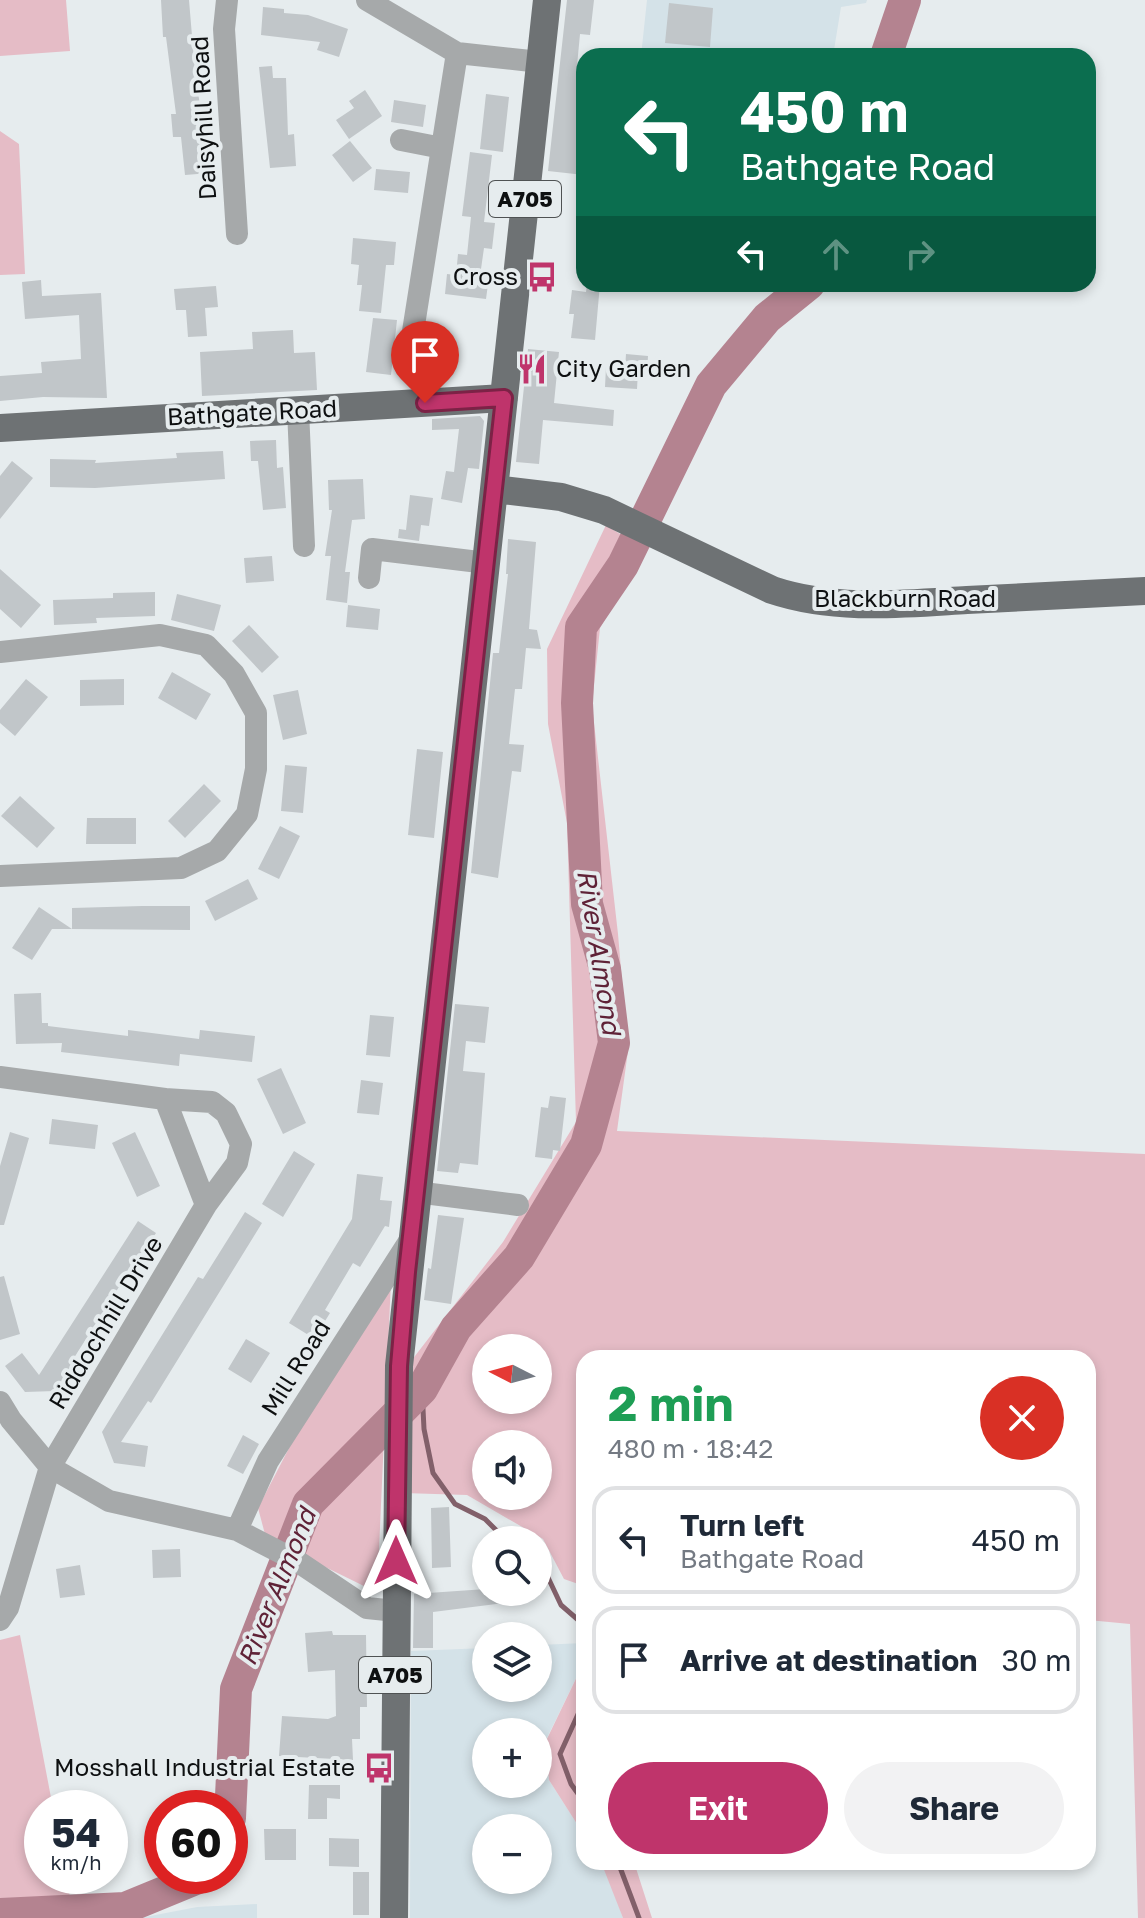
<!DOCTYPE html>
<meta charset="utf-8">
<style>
:root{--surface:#fff;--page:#f2f2f3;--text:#1f2937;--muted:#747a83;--line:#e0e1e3;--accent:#bf346b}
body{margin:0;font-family:"Golos Text",sans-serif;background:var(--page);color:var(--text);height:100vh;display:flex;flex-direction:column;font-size:30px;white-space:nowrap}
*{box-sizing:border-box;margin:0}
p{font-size:26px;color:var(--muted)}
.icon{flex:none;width:44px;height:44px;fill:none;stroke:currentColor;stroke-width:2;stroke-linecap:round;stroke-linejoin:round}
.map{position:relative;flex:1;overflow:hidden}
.panel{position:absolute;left:576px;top:1350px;width:520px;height:520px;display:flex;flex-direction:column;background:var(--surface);border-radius:24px;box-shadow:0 4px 12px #0003}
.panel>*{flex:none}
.hud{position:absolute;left:576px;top:48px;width:520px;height:244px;border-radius:24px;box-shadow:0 4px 12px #0003;background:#0b6e4f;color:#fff;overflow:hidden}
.needle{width:52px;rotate:276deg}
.tools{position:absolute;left:472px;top:1334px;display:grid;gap:16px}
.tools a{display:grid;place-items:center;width:80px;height:80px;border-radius:50%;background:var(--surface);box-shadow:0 4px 12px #0003;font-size:40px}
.speed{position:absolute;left:24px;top:1790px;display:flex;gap:16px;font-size:40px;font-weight:700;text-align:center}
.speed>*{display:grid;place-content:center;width:104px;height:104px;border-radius:50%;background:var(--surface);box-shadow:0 4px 12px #0003;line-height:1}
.speed small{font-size:20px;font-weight:400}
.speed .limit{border:12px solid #d22;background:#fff;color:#111}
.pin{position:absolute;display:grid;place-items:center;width:68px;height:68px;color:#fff;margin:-82px -34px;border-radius:50% 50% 50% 0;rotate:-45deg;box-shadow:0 0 8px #0007}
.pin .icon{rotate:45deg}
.me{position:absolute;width:88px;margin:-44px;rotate:0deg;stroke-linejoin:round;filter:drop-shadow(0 0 6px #0008)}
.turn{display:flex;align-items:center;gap:28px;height:168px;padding:0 32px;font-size:36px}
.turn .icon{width:104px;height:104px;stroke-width:2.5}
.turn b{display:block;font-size:56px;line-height:68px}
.lanes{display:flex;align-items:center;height:76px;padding:0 32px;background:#0003;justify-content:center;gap:40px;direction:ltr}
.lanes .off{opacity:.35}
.round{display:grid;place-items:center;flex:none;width:84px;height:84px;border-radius:42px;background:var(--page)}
.headline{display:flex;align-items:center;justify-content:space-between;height:136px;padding:0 32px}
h1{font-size:48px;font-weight:700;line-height:60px;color:#1e9e55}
.cta{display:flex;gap:16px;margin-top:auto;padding:16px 32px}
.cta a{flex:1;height:92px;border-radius:48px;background:var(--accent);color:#fff;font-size:32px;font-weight:700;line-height:92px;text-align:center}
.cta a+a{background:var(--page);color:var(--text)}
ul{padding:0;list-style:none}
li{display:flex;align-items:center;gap:24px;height:108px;margin:0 16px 12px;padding:0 16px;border:4px solid var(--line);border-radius:24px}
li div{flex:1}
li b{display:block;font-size:30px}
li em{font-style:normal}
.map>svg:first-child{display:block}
.built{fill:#d4e2e8;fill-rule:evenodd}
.green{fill:#e5bcc6;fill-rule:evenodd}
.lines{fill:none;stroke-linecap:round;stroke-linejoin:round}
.stream{stroke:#82606a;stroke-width:5}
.river{stroke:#b48390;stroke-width:32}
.building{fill:#c1c6c9}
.minor{stroke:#a6a9aa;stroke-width:22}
.major{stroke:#6e7274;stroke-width:28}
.route-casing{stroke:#7c2246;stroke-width:20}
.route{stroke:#bf346b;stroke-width:14}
.labels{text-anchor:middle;stroke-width:8;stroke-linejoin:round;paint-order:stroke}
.shield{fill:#e6ecee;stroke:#4f5253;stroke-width:2}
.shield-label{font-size:22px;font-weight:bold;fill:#0e1011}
.street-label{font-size:24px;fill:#0e1011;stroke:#e6ecee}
.poi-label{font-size:24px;fill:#0e1011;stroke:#e6ecee;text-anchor:end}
.water-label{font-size:26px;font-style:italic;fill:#5f2237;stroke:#e6ecee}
</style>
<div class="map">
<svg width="1145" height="1918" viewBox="0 0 1145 1918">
<rect width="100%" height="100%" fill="#e6ecee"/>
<path class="built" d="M647,0H867L866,3L841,7L833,56H641Z
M584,1643V1662L545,1742L549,1780L584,1835V1862H601L606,1870L623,1918H410L411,1651L486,1648V1688H538V1645ZM486,1732H538V1784H486ZM486,1828H538V1880H486Z
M257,1904V1918H140L197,1907Z"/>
<path class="green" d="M0,0H66L70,51L0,56Z
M0,131L19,144L25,274L0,275Z
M606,525L645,550L600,628L592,705L618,934L628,1051L617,1131L1145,1154V1918H1138L1130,1624L1088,1620V1358H584V1586L564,1579L543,1539L467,1495L403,1493L408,1365L503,1242L576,1122L567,823L548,724L547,649ZM486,1348H538V1400H486ZM486,1444H538V1496H486Z
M391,1281L378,1572L366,1587L266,1538L258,1508L302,1423Z
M20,1635L53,1808H42V1876H66L74,1918H0V1640Z
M584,1662V1739L576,1769L584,1782V1835L549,1780L545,1743Z
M601,1862H634L652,1918H623Z"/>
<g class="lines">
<path class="stream" d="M422,1389L424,1429L433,1473L455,1504L485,1519L506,1540
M544,1569L561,1605L584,1625
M584,1701L560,1754L571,1784L584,1802
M618,1862L639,1918"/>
<path class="river" d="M886,56L905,0
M230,1818L236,1689L308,1504L422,1389L456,1328L519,1257L586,1145L614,1043L605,969L587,904L577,703L581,627L623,565L711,385L767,318L809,284
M0,1914L125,1908L203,1876"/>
</g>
<path class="building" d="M161,0H189L195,72L210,173L185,175L181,137H173L171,114H176L166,37H163Z
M567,0H594L590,35L580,34L577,66L584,67V86H580L576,117L584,118V175L548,171Z
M669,3L713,8L710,47L665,43Z
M263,7L284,9V13L308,15L348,29L339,57L317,50L320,42L261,35Z
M272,66L273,78H286L288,135L294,134L296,166L270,168L259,67Z
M365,90L382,116L349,139L336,120L354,108L349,101Z
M486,94L509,97L503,152L480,149Z
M394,100L426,105L423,127L391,122Z
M350,141L372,168L353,182L332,155Z
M470,152L492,155L484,222L495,223L492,249L484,248L480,276L489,277L486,299L445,294L447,274L456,275L458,254L467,255L471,217L462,216Z
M376,169L410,172L408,193L374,190Z
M353,238L396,242L394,265H386L381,313L359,311L362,285H357L359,265L351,264Z
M41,280L42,296L101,293L107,398L43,397L0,401V376L42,373L41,362L81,359L79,315L25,319L22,282Z
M587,284H600L595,340L571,338L574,314H569L572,290L586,292Z
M216,286L218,307L205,308L207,336L188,337L186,310H176L174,289Z
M373,318L397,320L391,375L366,372Z
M293,330L294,353L315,352L317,390L202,396L200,352L253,349L252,332Z
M528,349L559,352L554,403L614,410L613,426L543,420L539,464L516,462Z
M626,354L648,356L647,372L638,371L637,389L605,387L606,367L625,369Z
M480,416L484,421L479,469L468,468L462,503L441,499L446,471L454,472L459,429L432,430V419Z
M276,440L277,468L283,467L286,508L263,510L258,461H251L250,441Z
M223,451L225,479L95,488L50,487V459L96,460L95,463L177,458L176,453Z
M12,461L33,478L0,519V476Z
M363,479L365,519L352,520L345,572H350L347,603L326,600L331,556H325L332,510H329L328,480Z
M410,495L433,498L429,526L421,525L419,541L398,538L399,529L406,530Z
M508,539L536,542L529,629L537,630L541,649L526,648L522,689H515L509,744L524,745L521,772L512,771L498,878L471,873L493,653H499L508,574H506Z
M272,556L274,581L246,583L244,558Z
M0,569L41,605L21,628L0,609Z
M155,592V616L96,618L97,623L54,625L53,600L113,598V593Z
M177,594L221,605L214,631L171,620Z
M348,605L380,609L378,630L346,627Z
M249,625L279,657L262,673L232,641Z
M172,672L211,694L196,720L158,698Z
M26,679L48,697L15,736L0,723V710Z
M124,679V705L80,706V680Z
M298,690L307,734L283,740L273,695Z
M417,749L443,752L434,838L408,835Z
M285,765L307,767L303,813L281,811Z
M204,784L221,801L185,838L168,821Z
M20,796L55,828L37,848L1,816Z
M87,818H136V844H86Z
M280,826L300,836L279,879L258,869Z
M248,879L258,899L215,921L205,901Z
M142,906H190V930L72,929V908Z
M39,907L72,929H52L32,960L12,948Z
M41,993L42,1023H48V1026L128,1036V1030L199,1039L200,1030L255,1036L252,1062L180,1054L179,1066L61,1052L62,1043L16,1044L14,994Z
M455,1004L489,1007L485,1043L466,1041L463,1071L485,1073L478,1165L460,1163L458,1173L437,1171Z
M370,1015L394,1017L390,1057L366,1055Z
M281,1068L306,1123L283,1134L257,1079Z
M361,1080L383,1083L379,1115L357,1113Z
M550,1096L566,1098L560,1151L553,1150L552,1159L535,1157L541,1107L548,1108Z
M52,1119L98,1125L95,1149L49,1144Z
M10,1132L29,1138L4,1225H0V1166Z
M135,1132L160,1186L137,1197L112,1143Z
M294,1151L315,1164L283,1217L262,1204Z
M357,1174L383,1177L380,1200L392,1201L389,1227L385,1226L360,1267L353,1263L325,1310L330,1313L322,1326L318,1323L310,1336L289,1323L352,1219Z
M245,1212L262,1223L151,1403L148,1401L121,1442L148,1446L145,1467L114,1463L102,1432L198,1277L203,1279Z
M438,1215L464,1218L451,1304L424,1300L428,1268L431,1269Z
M138,1221L156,1233L124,1279L72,1361L74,1363L55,1391L25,1392L5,1366L22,1353L39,1375Z
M4,1276L20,1334L0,1340V1277Z
M246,1339L270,1353L251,1383L228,1369Z
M243,1435L259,1444L243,1474L227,1466Z
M449,1507L451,1567L432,1568L431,1508Z
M180,1549L181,1577L153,1578L152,1550Z
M80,1565L85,1595L60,1598L56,1569Z
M486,1589V1592H519V1601L433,1612V1648H413L414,1594Z
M332,1631L333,1635H366L367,1707H360V1739H352L353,1760L279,1756L282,1716L328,1719L336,1716L335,1670L308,1672L305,1633Z
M309,1785H340V1799L327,1798V1819H308Z
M264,1829H296V1860H265Z
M329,1838L359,1839V1867L329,1866Z
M353,1872H369V1915H353Z"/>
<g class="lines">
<path class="minor" d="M227,0L224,29L237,234
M367,0L457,53L540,62
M401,140L442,148
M411,344L457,53
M298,410L304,546
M369,578L372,549L487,563
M0,652L160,635L206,645L234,674L256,713V769L247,814L217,851L181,868L0,876
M0,1077L165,1099L206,1205L50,1467L109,1501L237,1530L297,1561L367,1608L396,1611
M165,1099L212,1102L226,1113L241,1144L237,1163L206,1205
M416,1192L518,1205
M0,1402L11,1420L50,1467L8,1608L0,1620
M237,1530L268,1461L410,1240"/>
<path class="major" d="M0,428L504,398
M495,489L561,497L604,510L772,590C835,611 901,604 967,600C1026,597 1086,594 1145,591
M394,1918L399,1366L547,0"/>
</g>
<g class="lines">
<g class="route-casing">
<path id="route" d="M396,1561L399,1366L407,1272L504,398L425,403"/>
</g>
<use href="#route" class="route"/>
</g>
<defs>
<g id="bus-bare" transform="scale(2.4)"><path d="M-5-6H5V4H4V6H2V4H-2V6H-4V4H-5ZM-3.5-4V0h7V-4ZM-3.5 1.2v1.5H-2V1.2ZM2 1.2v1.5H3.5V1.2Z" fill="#bf346b" stroke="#e6ecee" stroke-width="2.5" paint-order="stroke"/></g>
<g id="restaurant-bare" transform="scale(2.4)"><path d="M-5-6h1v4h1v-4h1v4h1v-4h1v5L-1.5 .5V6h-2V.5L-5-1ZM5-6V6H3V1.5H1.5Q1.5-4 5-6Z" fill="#bf346b" stroke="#e6ecee" stroke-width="2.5" paint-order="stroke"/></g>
</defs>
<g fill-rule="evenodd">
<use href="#bus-bare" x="542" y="277"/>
<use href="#restaurant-bare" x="532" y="369"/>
<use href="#bus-bare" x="379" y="1768"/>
</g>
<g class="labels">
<g class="shield">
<rect x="489" y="181" width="72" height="36" rx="6"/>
<rect x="359" y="1657" width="72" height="36" rx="6"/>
</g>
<g class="shield-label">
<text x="525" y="207">A705</text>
<text x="395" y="1683">A705</text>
</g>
<g class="street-label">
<text transform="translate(204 118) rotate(-93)" y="8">Daisyhill Road</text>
<text transform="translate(252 413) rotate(-3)" y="8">Bathgate Road</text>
<text x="905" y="607">Blackburn Road</text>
<text transform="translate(106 1323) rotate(-59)" y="8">Riddochhill Drive</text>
<text transform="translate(296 1368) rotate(-58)" y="8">Mill Road</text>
</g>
<g class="poi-label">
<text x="518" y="285">Cross</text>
<text x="556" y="377" text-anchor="start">City Garden</text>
<text x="355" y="1776">Mosshall Industrial Estate</text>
</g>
<g class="water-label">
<text transform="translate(599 952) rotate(81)" y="9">River Almond</text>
<text transform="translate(277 1587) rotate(-68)" y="9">River Almond</text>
</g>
</g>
</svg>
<div class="tools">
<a><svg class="needle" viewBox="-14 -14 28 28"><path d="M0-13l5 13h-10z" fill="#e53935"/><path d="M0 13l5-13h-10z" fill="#747a83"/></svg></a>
<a><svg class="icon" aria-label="sound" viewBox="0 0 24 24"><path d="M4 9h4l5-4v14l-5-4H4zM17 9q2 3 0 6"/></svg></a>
<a><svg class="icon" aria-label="search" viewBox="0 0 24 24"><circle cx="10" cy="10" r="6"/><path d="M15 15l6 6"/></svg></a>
<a><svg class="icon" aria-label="layers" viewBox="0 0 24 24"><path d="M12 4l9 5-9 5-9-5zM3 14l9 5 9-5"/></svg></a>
<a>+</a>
<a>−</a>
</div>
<div class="speed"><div>54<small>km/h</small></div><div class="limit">60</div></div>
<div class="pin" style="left:425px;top:403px;background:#d93025"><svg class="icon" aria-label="arrive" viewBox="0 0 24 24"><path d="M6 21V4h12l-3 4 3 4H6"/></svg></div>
<svg class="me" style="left:396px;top:1561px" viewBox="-20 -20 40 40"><path d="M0-17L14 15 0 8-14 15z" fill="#bf346b" stroke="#fff" stroke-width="4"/></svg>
<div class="hud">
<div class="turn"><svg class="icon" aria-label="left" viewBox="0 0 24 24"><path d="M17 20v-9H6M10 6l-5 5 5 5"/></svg><div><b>450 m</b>Bathgate Road</div></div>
<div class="lanes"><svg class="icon" aria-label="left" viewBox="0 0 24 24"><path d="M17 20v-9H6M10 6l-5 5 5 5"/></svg><svg class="icon off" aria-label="ahead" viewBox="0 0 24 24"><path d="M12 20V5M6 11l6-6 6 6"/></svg><svg class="icon off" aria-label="right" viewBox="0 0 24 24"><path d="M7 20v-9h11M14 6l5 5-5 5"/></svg></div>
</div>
<section class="panel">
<div class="headline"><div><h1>2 min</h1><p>480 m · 18:42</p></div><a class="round" style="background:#d93025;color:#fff"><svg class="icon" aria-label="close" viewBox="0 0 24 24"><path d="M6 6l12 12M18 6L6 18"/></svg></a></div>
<ul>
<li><svg class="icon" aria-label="left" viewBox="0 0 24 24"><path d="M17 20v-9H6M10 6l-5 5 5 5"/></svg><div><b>Turn left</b><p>Bathgate Road</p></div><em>450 m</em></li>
<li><svg class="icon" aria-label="arrive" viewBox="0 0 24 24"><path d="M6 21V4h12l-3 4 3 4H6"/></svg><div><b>Arrive at destination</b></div><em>30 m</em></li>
</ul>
<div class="cta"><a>Exit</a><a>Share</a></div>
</section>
</div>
